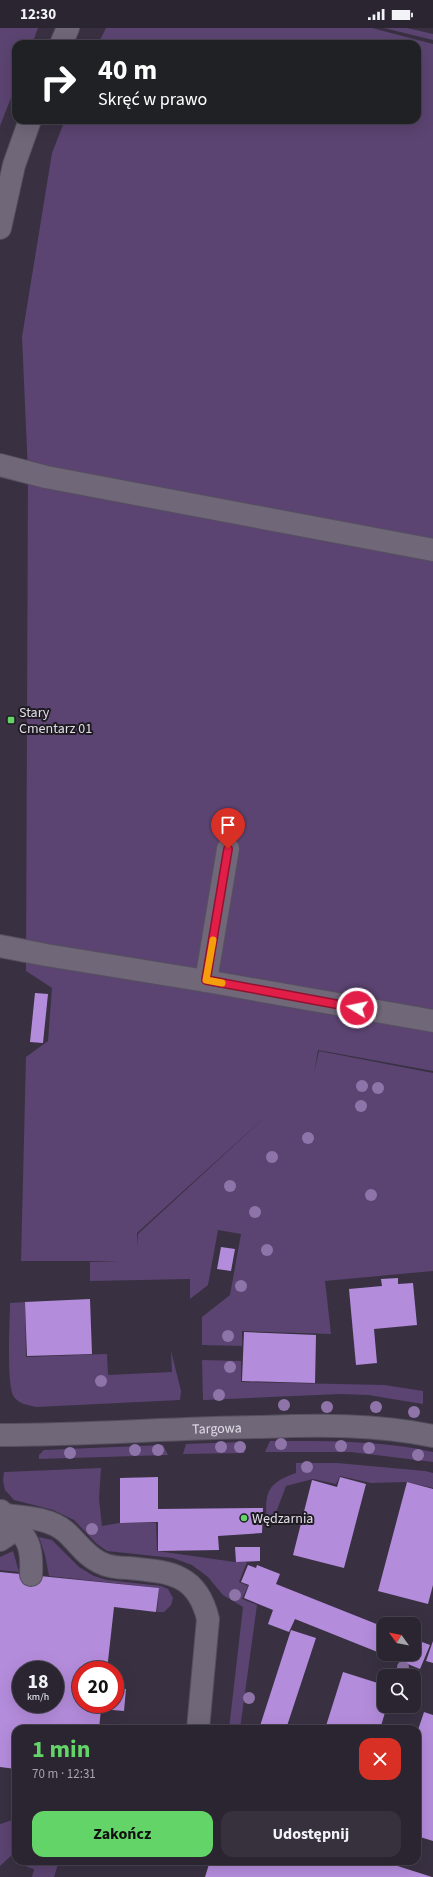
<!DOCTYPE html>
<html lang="pl">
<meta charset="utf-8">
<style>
:root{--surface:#2b2532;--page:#37313e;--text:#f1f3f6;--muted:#a6a5ac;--line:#47424d;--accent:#63d468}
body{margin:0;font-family:"Source Sans 3",sans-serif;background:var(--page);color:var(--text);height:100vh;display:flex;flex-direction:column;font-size:15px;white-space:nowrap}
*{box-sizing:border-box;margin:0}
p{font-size:13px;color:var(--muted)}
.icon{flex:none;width:22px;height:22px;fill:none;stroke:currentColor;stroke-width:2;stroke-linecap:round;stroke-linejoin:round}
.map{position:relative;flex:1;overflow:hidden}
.drawer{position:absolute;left:12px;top:1697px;width:409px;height:140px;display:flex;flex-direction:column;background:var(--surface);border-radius:12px;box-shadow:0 4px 16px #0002,0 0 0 1px var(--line)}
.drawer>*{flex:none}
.top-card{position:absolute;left:12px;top:12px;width:409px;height:84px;border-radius:12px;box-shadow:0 4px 16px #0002,0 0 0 1px var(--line);background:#202124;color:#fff;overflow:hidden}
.needle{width:26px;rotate:303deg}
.controls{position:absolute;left:377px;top:1589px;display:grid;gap:8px}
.controls a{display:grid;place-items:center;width:44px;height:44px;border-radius:8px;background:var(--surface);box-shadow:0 4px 16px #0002,0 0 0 1px var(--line);font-size:20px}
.speed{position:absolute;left:12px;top:1633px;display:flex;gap:8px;font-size:20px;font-weight:700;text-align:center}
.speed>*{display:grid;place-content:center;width:52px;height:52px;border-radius:50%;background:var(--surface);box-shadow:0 4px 16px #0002,0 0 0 1px var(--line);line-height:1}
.speed small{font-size:10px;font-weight:400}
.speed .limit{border:6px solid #d22;background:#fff;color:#111}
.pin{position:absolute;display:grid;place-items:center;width:34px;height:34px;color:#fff;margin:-41px -17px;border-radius:50% 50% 50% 0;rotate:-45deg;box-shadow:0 0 4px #0007}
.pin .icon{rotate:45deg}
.me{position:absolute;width:44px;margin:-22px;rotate:280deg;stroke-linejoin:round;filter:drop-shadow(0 0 3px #0008)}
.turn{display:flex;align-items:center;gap:14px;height:84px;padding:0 20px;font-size:18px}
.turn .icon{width:52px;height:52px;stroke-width:2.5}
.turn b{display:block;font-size:28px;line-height:34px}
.round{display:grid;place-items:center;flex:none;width:42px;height:42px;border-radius:12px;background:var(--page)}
.summary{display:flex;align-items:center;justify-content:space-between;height:68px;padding:0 20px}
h1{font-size:24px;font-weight:700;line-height:30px;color:var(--accent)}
.action{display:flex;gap:8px;margin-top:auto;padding:8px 20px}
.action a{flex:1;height:46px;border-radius:12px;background:var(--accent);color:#111;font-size:16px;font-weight:700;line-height:46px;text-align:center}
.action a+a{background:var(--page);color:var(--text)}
.status{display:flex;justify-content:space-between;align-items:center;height:28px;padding:0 20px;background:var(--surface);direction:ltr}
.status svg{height:11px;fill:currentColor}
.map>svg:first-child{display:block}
.green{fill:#5b4471;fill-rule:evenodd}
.building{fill:#b48cdc;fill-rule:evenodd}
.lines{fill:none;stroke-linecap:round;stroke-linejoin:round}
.minor-casing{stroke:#56505e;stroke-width:24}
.minor{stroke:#706779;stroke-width:22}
.tree{fill:#8e74a8}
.route-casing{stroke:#92132f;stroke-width:10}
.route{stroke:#e11d48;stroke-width:7}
.slow{stroke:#f59e0b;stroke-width:7}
.poi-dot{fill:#63d468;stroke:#1f1b22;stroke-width:1.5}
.labels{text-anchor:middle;stroke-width:4;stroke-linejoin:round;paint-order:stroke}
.poi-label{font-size:14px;fill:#e2dde8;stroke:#1f1b22;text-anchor:start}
.street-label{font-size:14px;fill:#e2dde8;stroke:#1f1b22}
</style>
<div class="status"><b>12:30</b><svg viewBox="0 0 49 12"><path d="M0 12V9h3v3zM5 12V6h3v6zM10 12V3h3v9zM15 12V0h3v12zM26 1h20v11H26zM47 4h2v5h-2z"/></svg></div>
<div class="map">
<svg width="433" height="1849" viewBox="0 0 433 1849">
<rect width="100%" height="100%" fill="#393142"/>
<path class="green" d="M0,0H38L32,16H16V57L0,98Z
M106,0H372L433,16V1043L318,1022L314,1045L319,1023L433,1045V1243L325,1253L331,1306L242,1303V1318L202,1317V1289L230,1267L241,1206L218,1202L208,1257L190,1271V1251L90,1253V1234L119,1233H21L26,1029L48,1013L52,960L26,943L28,444L22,309L52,125L65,92H417V16H98ZM267,1087L138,1206L137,1218V1205Z
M384,0H407L433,6V12Z
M25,1274L26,1329L107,1326L108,1347L172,1344L171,1323L181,1363L180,1372L36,1379C28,1377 19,1376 14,1369C6,1356 10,1293 10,1275Z
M202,1332L241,1333V1354L384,1357L423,1363V1376L368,1367L340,1366L203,1372Z
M270,1413C324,1413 380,1412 433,1424V1434L351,1424H265Z
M239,1414L245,1425L183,1426L186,1416Z
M163,1417L168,1427L39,1431V1427L44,1422Z
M296,1435H337L425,1443L433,1445V1460L407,1454L371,1455L340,1448L336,1456L313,1451L286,1458L272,1495L267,1498C265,1467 264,1456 296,1445Z
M101,1440L99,1471L102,1498L119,1495H156L157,1523L235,1534H247L239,1554L248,1558L242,1571L257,1577L240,1701H229L243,1579L223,1567L208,1549L192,1537L173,1530L107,1523L97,1516L74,1492L53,1482L14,1472L5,1462L3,1453L4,1444Z
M39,1509L52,1512L79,1539L94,1548L107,1552L161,1558L168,1561L173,1570L171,1577L164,1584H157L159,1560L49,1548L45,1527Z
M13,1523L19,1544L0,1542V1529Z
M16,1791V1823L0,1838V1796Z
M29,1833H59L54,1849H32L34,1841L27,1839Z"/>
<path class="building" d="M35,965L48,966L43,1015L30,1014Z
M221,1219L235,1221L231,1243L217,1241Z
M398,1250V1256L413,1255L417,1297L374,1301L377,1335L356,1337L349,1261L382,1258L381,1251Z
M90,1271L92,1326L27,1328L25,1274Z
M244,1304L316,1307L315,1355L242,1353Z
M158,1449V1481L263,1480L262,1505L218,1508L219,1522L158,1523V1494L120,1495V1450Z
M340,1449L366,1456L344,1540L293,1527L312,1452L337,1459Z
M407,1454L433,1461V1557L428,1576L378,1563Z
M235,1519H260V1533L236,1534Z
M248,1537L256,1540L257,1537L280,1546L276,1556L384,1599V1626H414V1611L430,1617L420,1641L295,1591L289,1604L268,1596L273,1582L244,1570L249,1557L241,1554Z
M0,1544L159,1560L156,1584L114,1579L107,1642H81V1676H115V1660L126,1661L124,1683L101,1681L99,1701H16V1741L0,1739ZM21,1642H55V1676H21Z
M291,1602L316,1610L286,1701H259Z
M433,1613V1635L426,1633Z
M343,1644L384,1657V1678H387L380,1701H325Z
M424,1684L433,1687V1813L417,1808V1705Z
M210,1833H382L432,1849H205Z"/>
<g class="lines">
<g class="minor-casing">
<g id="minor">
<path d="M61,16L68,0"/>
<path d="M0,200L14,137L30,92"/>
<path d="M0,437L46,449L433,522"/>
<path d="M0,918L46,927L206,953L433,993"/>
<path d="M206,953L228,821"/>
<path id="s1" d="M0,1407C87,1407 174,1400 261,1399C319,1397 376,1396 433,1408"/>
<path d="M1,1483C24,1509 33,1509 31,1547"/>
<path d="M5,1487C24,1489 50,1490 66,1504C77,1514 85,1527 99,1534C108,1539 119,1540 129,1540C169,1544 197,1545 208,1591L198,1701"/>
<path d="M0,1512L18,1500"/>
</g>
</g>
<use href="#minor" class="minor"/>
</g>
<g class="tree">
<circle cx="362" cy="1058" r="6"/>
<circle cx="378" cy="1060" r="6"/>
<circle cx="361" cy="1078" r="6"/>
<circle cx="308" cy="1110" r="6"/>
<circle cx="272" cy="1129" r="6"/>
<circle cx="230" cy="1158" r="6"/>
<circle cx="371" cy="1167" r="6"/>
<circle cx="255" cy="1184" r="6"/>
<circle cx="267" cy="1222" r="6"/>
<circle cx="241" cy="1258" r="6"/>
<circle cx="228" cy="1308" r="6"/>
<circle cx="230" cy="1339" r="6"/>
<circle cx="101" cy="1353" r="6"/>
<circle cx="219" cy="1367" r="6"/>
<circle cx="284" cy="1377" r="6"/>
<circle cx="327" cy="1379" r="6"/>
<circle cx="376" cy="1379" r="6"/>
<circle cx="414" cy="1384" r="6"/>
<circle cx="281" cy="1416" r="6"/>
<circle cx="341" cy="1418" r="6"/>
<circle cx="221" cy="1419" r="6"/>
<circle cx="240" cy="1419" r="6"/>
<circle cx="369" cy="1420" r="6"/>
<circle cx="135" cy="1422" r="6"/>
<circle cx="158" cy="1422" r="6"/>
<circle cx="70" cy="1425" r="6"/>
<circle cx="418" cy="1427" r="6"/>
<circle cx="307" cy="1439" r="6"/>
<circle cx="92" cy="1501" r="6"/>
<circle cx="235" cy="1567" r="6"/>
<circle cx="403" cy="1639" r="6"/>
<circle cx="249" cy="1670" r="6"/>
</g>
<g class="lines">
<g class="route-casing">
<path id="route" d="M228,821L206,952L357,980"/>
</g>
<use href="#route" class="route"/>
<path class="slow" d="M213,912L206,952L222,955"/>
</g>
<g class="poi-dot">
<rect x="7" y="688" width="8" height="8" rx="2"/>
<circle cx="244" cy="1490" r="4"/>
</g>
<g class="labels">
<g class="poi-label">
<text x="19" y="689">Stary<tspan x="19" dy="16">Cmentarz 01</tspan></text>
<text x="252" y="1495">Wędzarnia</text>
</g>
<g class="street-label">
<text dy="5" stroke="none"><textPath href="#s1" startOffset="217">Targowa</textPath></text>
</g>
</g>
</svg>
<div class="controls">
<a><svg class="needle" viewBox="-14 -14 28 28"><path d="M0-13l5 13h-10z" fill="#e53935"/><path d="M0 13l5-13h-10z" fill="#a6a5ac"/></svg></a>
<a><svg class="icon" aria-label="search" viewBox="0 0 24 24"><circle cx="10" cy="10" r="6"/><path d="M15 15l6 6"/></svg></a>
</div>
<div class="speed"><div>18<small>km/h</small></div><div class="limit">20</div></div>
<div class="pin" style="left:228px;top:821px;background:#d93025"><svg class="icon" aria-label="arrive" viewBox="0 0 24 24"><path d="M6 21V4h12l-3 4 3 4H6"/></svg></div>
<svg class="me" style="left:357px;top:980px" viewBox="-20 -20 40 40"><circle r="17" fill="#e11d48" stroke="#fff" stroke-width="3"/><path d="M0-11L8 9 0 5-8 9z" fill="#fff"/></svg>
<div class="top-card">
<div class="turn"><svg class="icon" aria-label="right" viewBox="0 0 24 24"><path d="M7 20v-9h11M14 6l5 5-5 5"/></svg><div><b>40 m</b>Skręć w prawo</div></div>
</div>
<section class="drawer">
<div class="summary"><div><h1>1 min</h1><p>70 m · 12:31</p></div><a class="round" style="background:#d93025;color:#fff"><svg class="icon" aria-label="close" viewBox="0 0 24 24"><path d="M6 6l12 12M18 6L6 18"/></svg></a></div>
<div class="action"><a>Zakończ</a><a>Udostępnij</a></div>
</section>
</div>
